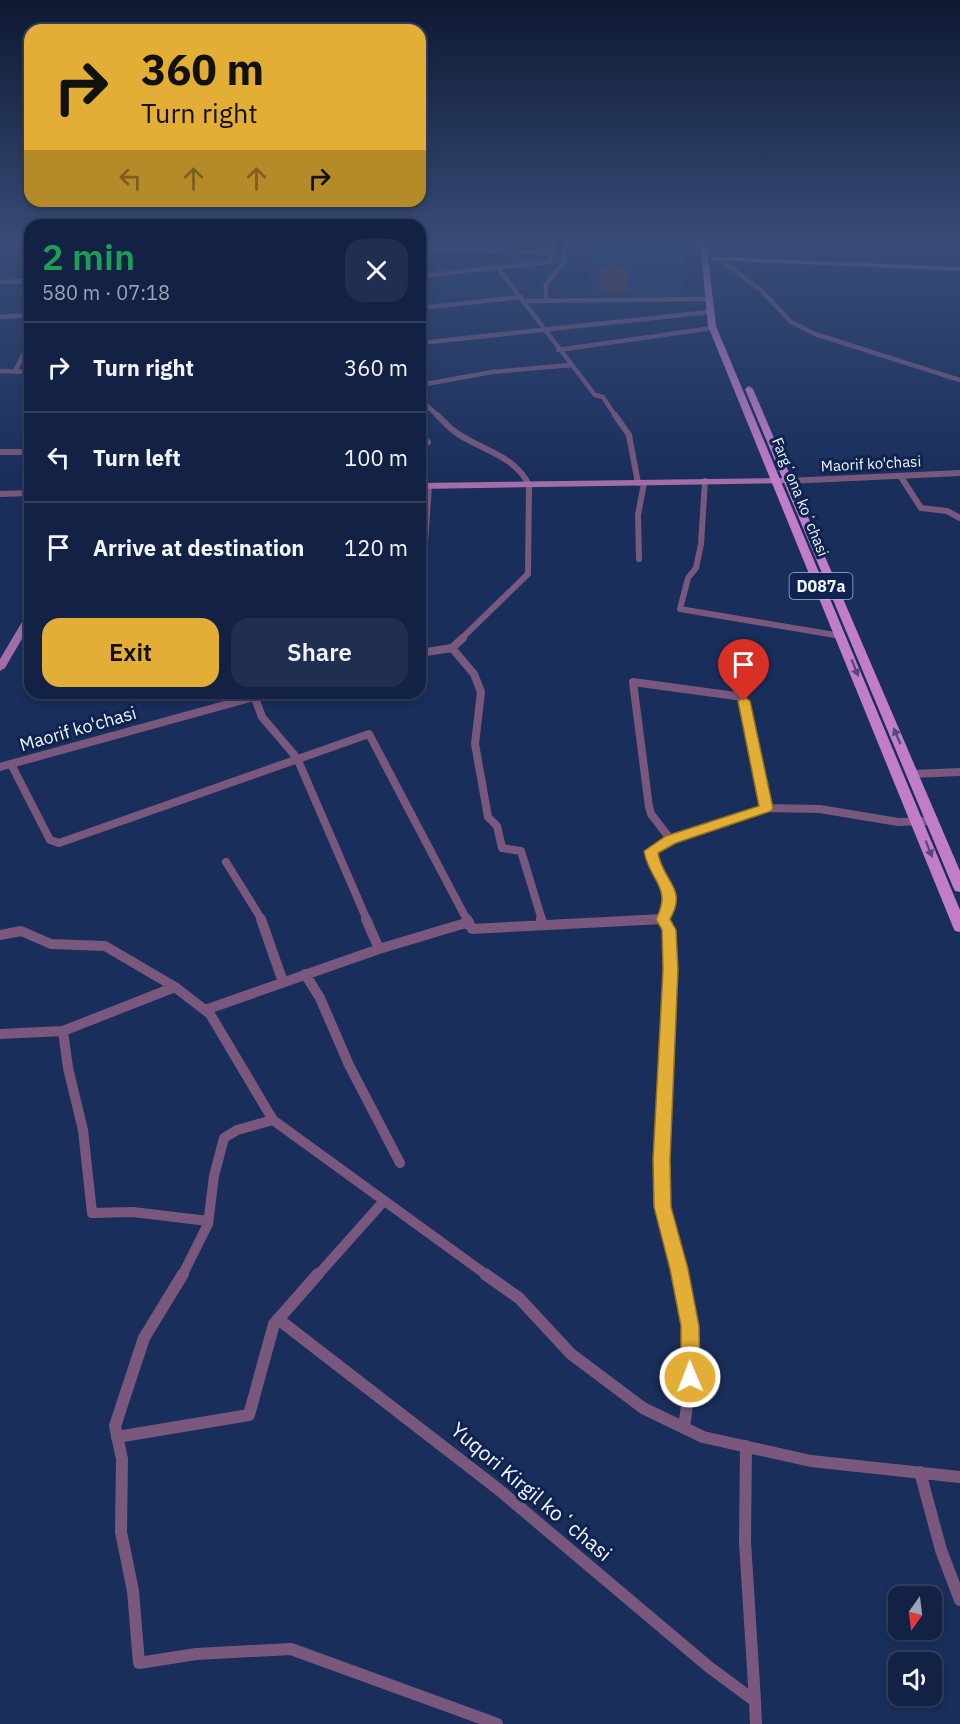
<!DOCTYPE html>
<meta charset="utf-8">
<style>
:root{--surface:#132244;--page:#202f4f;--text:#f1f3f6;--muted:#9da4b2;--line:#323f5d;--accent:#e3ae35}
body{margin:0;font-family:"IBM Plex Sans",sans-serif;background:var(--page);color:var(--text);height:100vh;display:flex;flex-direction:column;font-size:22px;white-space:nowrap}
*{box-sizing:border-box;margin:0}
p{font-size:20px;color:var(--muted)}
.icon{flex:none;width:33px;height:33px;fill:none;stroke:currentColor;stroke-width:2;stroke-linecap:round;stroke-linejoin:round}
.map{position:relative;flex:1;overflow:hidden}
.panel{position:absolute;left:24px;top:219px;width:402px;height:480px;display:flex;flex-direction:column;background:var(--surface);border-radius:18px;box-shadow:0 3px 9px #0003,0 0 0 2px var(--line)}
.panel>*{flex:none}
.banner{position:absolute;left:24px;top:24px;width:402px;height:183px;border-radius:18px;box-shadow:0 3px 9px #0003,0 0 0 2px var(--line);background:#e3ae35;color:#111;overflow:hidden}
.needle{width:39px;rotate:194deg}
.fabs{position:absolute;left:888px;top:1586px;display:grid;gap:12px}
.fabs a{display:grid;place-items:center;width:54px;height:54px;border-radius:12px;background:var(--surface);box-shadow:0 3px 9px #0003,0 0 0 2px var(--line);font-size:30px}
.pin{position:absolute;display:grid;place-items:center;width:51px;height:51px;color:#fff;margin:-62px -26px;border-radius:50% 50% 50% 0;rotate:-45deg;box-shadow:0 0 6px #0007}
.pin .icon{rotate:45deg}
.me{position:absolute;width:66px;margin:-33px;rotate:359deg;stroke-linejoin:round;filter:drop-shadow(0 0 4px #0008)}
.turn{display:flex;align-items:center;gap:21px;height:126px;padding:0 18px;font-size:27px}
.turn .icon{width:78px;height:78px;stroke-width:2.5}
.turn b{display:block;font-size:42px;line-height:51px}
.lanes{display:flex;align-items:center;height:57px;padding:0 18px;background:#0003;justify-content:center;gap:30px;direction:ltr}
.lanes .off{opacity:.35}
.round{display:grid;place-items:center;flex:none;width:63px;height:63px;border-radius:18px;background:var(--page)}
.headline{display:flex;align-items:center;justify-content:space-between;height:102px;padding:0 18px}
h1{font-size:36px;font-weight:600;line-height:45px;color:#1e9e55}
.primary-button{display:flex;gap:12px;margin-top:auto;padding:12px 18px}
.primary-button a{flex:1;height:69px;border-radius:18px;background:var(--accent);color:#111;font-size:24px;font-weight:600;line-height:69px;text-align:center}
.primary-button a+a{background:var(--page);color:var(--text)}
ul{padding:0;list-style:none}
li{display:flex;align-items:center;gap:18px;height:90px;padding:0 18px;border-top:2px solid var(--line)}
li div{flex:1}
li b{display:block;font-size:22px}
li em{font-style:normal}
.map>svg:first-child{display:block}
.built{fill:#1e366a}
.green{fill:#733533}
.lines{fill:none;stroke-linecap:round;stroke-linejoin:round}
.street-far4{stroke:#7a587d;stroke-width:4.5}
.street-far3{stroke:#7a587d;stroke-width:6}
.street-far2{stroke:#7a587d;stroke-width:8}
.street-far1{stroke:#7a587d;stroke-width:10}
.street{stroke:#7a587d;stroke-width:12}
.secondary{fill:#a36da8;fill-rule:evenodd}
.primary{fill:#c27dca;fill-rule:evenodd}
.oneway{fill:#574781}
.route{fill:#e3ae35;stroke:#947122;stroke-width:1.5}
.labels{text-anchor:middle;stroke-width:6;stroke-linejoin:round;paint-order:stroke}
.far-street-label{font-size:15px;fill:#f1f4fa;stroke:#0f2350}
.shield{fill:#0f2350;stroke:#adb5c7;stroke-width:1.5}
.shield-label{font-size:16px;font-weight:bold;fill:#f1f4fa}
.street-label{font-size:18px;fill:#f1f4fa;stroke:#0f2350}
.near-street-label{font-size:21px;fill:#f1f4fa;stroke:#0f2350}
</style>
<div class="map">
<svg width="960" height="1724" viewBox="0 0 960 1724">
<rect width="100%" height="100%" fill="#192e5b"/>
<path class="built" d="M593,240H682L688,296H589Z"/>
<path class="green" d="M613,265L627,270L628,289L624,293L611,294L599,288V269Z"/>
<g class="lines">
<path class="street-far4" d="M0,242L15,240
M420,248L553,253
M719,259L761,290L791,322L815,334L960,380
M497,267L595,395L603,397L616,417
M420,276L550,262L555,240
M0,282L30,281
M525,301L709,299
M546,301V284L564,262L566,240
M420,308L521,297
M0,317L30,315
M420,343L710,312
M558,350L713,328
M0,371L30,372
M15,371L30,342
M420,385L492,372L571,365
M420,399L439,417"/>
<path class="street-far3" d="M437,415C443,420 448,427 454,431C479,450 514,454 529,485L528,574L461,639
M615,415L629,435L638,483
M420,442H428
M0,452H30
M901,477L921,508L947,511L960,518
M705,481L701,544L696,568L688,578L680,609L841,636
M788,481L960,473
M0,494L30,493
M639,559L638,515L644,483
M420,615L429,486"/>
<path class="street-far2" d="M452,648L474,674L481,692L475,744L488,817L497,826L502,848L521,851L542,920
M420,653L452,648L463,638
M633,682L743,697L766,808L671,840L651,814L649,807Z
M255,698L262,717L297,758L367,920
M11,764L50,840L59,843L369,734L467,920
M0,767L268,693
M912,774L960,772
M766,808L820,809L898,822L932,821
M226,862L262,920
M635,920L663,919C677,888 659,879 651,851L671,840"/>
<path class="street-far1" d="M261,919L283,982
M366,919L379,949L469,922
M467,919L472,929L663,919
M541,919L543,925
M663,919C682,954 662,1110 661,1159C660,1200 669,1236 678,1276
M0,935L21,931L51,944L105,946L175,987L210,1014L273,1120L237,1130L224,1138L214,1176L208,1224L182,1276
M305,974L320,998L349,1065L400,1163
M205,1010L379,949
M63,1031L68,1068L83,1130L92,1213L133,1212L208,1221
M0,1034L63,1031L175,987
M273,1120L488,1276
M317,1276L383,1202"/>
<path class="street" d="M183,1274L144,1338L115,1426L122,1459L121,1532L133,1591L139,1663L196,1654L291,1649L497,1724
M485,1274L519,1298L571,1354L643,1408L703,1437L811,1461L960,1477
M678,1274L690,1326L691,1377L684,1427
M278,1319L498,1489L709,1667L755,1701L756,1724
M117,1437L249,1415L274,1324L318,1274
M746,1446L745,1542L755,1701
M920,1472L941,1550L960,1600"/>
<path class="secondary" d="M713,257L960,267V271L711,260V258Z
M788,478L791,479V483L420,489V483Z
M30,614V625L5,668L0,671V659L25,617Z"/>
<path class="primary" d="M700,240H706L716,326L960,910V932L955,931L953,927L708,326Z
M749,386L753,389L960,871V892L955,891L953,887L745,389Z"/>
</g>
<defs><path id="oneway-solid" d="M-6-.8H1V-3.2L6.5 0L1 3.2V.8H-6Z" transform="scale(1.5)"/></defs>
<g class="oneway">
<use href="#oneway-solid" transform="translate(855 668) rotate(68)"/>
<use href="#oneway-solid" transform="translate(897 736) rotate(-113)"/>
<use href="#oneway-solid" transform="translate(929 849) rotate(68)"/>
</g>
<linearGradient id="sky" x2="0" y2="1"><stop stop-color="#0e1932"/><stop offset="0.5" stop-color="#384c77"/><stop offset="1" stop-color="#384c77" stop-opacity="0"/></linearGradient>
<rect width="960" height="481" fill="url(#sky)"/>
<path class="route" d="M744,697L750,701L773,808L771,811L676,843L658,853C663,882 688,888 670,919L676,930L678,970L670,1160L671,1207L688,1269L699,1326L700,1377L697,1384L690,1386L684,1384L681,1377V1326L670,1269L654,1207L653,1160L663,970L662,930L656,919C673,887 649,881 644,851L666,836L759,806L738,701Z"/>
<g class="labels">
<g class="far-street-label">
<text transform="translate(871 464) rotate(-3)" y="5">Maorif ko'chasi</text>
<text transform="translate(800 497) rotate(68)" y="5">Fargʻona koʻchasi</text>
</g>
<rect class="shield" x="789.5" y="573" width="63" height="26" rx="4.5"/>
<g class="shield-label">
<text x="821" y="592">D087a</text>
</g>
<g class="street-label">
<text transform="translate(78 729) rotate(-16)" y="6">Maorif ko'chasi</text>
</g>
<g class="near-street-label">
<text transform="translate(531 1492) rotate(40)" y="7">Yuqori Kirgil koʻchasi</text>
</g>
</g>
</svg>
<div class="fabs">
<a><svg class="needle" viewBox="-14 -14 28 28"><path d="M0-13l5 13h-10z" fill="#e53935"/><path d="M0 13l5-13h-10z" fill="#9da4b2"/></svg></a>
<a><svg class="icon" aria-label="sound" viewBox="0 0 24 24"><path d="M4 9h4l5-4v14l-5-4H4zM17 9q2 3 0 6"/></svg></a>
</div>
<div class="pin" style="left:744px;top:701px;background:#d93025"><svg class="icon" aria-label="arrive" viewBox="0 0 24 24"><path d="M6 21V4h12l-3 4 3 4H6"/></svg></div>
<svg class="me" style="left:690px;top:1377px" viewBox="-20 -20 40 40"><circle r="17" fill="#e3ae35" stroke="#fff" stroke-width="3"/><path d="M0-11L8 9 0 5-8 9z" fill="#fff"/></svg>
<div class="banner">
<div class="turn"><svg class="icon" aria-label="right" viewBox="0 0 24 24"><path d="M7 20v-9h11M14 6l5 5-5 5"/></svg><div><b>360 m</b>Turn right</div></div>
<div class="lanes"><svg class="icon off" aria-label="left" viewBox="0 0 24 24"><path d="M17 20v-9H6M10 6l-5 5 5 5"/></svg><svg class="icon off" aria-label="ahead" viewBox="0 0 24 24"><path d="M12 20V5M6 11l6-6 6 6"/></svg><svg class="icon off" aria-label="ahead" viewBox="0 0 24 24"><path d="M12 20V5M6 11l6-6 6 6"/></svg><svg class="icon" aria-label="right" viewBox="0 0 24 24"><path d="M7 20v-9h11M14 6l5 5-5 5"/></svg></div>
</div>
<section class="panel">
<div class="headline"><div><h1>2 min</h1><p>580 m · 07:18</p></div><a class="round"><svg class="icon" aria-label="close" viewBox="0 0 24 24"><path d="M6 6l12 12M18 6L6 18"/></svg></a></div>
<ul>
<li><svg class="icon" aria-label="right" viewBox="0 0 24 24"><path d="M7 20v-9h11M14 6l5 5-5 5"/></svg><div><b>Turn right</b></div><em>360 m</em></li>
<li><svg class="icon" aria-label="left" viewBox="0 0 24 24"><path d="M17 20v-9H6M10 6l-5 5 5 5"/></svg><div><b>Turn left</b></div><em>100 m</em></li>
<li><svg class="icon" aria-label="arrive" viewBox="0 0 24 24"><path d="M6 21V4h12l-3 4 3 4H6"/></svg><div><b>Arrive at destination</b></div><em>120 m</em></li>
</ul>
<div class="primary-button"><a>Exit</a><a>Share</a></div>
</section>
</div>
